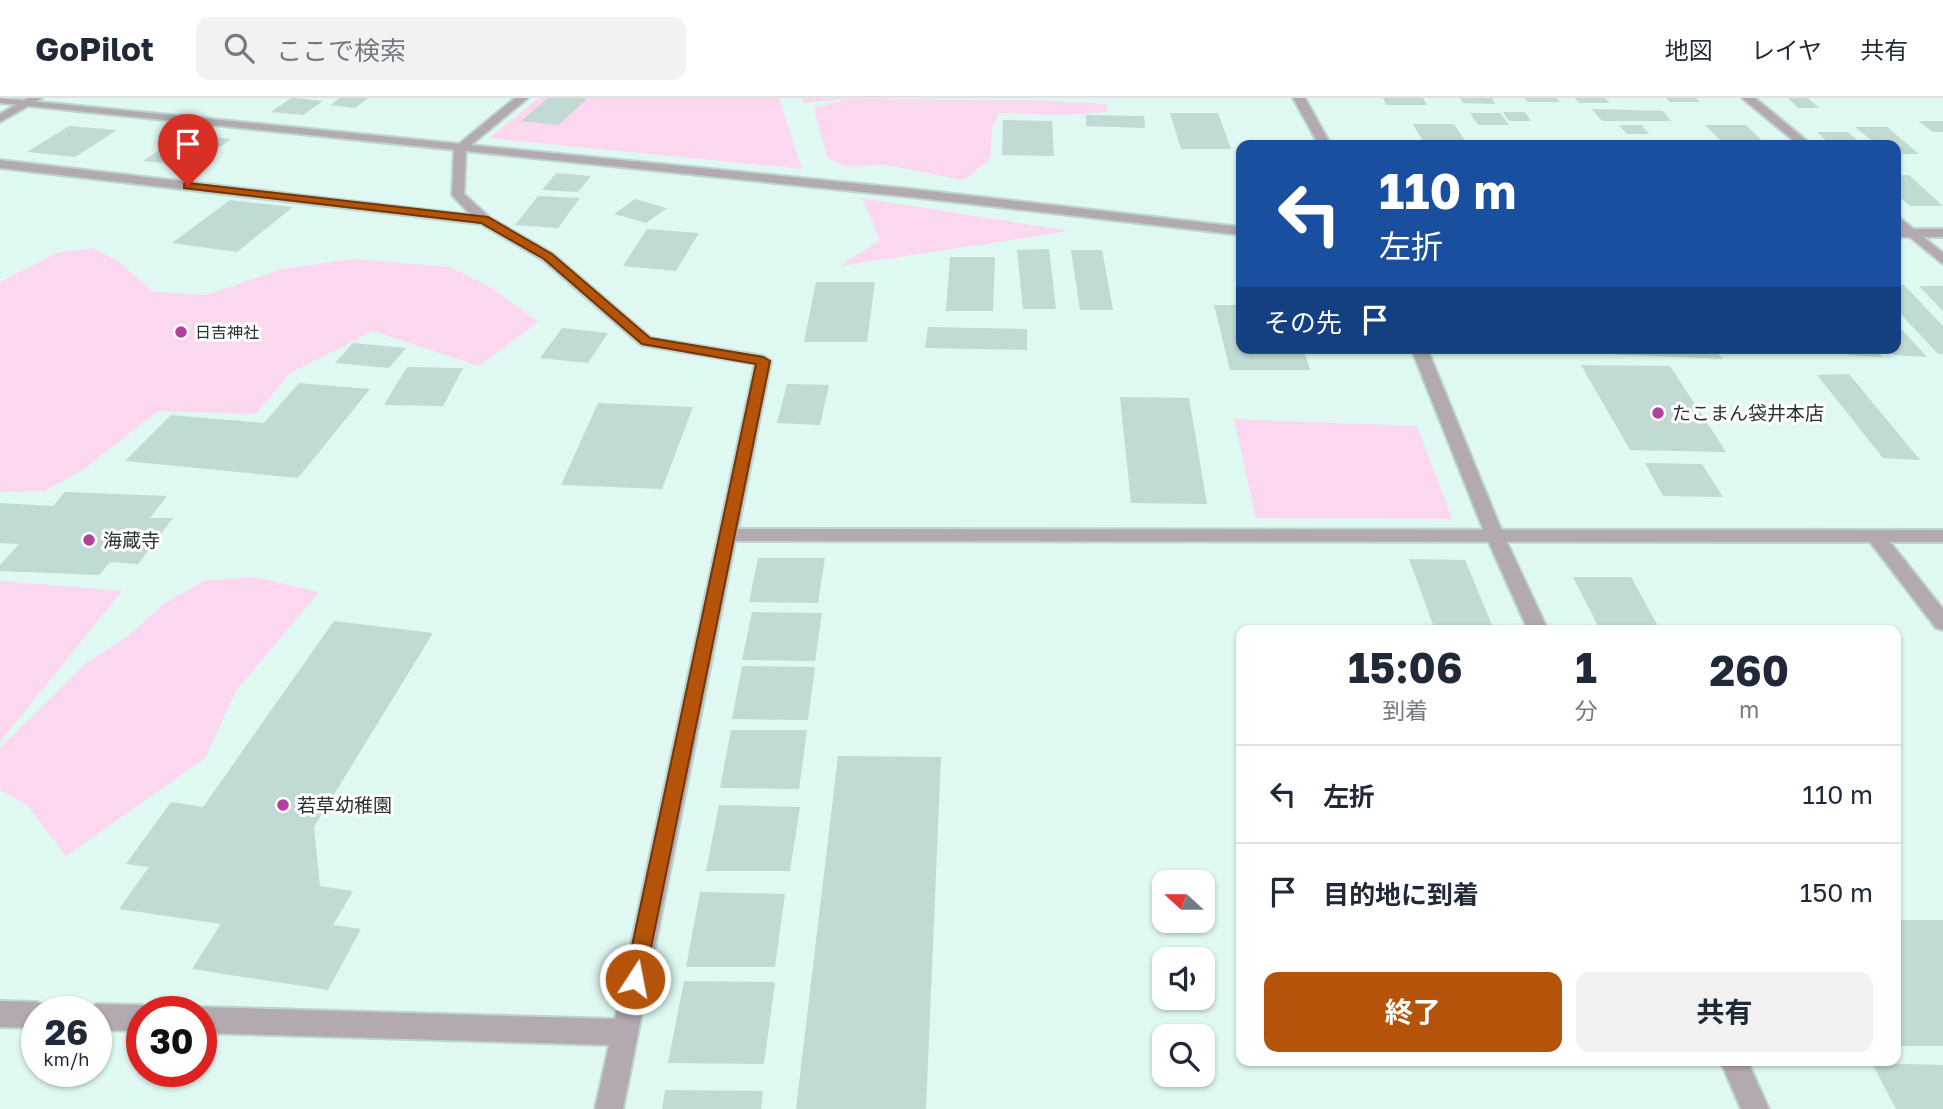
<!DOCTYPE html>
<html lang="ja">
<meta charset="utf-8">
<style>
:root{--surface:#fff;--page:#f2f2f3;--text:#1f2937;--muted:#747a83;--line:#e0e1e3;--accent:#b45309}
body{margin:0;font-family:"Golos Text","Noto Sans JP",sans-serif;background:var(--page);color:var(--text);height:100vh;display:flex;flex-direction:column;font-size:26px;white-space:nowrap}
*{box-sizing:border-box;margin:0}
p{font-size:23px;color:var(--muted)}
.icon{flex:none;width:38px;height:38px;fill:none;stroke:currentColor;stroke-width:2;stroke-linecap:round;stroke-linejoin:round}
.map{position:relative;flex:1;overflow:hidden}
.sheet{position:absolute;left:1236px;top:527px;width:665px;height:441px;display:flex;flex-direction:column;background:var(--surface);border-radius:14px;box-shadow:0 2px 5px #0004}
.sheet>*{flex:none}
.hud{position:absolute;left:1236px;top:42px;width:665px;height:214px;border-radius:14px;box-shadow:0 2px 5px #0004;background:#1a4fa0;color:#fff;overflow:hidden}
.needle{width:46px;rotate:291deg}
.fabs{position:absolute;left:1152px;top:772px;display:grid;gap:14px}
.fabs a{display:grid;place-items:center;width:63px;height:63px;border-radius:14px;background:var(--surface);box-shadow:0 2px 5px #0004;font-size:35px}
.speed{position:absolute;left:21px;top:898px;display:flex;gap:14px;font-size:35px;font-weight:700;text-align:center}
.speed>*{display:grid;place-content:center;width:91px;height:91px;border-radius:50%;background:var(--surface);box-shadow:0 2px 5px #0004;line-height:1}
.speed small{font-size:18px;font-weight:400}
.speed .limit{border:10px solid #d22;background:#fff;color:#111}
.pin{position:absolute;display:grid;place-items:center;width:60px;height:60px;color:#fff;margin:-72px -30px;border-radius:50% 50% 50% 0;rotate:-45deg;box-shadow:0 0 7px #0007}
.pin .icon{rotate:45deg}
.me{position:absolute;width:77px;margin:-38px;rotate:11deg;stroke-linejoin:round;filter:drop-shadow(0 0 5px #0008)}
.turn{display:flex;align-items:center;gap:24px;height:147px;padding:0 28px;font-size:32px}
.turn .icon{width:91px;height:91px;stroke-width:2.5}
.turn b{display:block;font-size:49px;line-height:60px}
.then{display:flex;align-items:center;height:66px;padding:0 28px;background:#0003;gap:14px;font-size:26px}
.eta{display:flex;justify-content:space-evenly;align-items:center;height:119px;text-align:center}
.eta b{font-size:42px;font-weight:700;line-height:49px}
.primary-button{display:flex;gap:14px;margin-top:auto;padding:14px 28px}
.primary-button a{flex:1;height:80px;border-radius:14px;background:var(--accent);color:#fff;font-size:28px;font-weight:700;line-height:80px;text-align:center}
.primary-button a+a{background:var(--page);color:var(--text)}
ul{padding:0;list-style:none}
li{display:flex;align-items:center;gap:21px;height:98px;padding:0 28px;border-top:2px solid var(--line)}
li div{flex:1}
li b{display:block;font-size:26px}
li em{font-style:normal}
header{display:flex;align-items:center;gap:42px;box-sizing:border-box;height:98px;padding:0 35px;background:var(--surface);border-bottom:2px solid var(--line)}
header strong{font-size:33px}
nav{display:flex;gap:38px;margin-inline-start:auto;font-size:24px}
.search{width:490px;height:63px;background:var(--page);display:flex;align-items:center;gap:18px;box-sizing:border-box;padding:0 24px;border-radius:14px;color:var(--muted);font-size:26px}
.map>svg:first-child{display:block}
.green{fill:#fbd7f0}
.building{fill:#c1dad3}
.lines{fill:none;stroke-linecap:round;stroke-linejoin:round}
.minor-casing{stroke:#bed5cf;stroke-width:4}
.tertiary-casing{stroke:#bed5cf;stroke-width:4}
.minor{fill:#b2aab0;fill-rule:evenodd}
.tertiary{fill:#b2aab0;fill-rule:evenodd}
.route{fill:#b45309;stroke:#753606;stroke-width:2}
.poi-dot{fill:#b3419b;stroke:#fff;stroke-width:2.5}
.labels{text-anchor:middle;stroke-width:6;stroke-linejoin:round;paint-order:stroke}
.far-poi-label{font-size:16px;fill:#293331;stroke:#fff;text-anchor:start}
.poi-label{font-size:19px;fill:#293331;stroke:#fff;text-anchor:start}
</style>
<header>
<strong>GoPilot</strong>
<div class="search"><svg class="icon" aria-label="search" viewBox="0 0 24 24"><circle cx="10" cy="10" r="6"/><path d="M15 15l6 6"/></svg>ここで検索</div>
<nav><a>地図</a><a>レイヤ</a><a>共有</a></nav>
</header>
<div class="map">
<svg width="1943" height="1011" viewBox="0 0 1943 1011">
<rect width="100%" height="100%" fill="#dff8f2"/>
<path class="green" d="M539,0H779L802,71L489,40Z
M801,0L1032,2L1106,6L1107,14L1064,17L999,15L993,26L990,61L964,82L886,67L843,68L827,59L814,10L848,1L804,5Z
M862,100L1070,133L840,168L880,142Z
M93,150L118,163L153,194L206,197L282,171L352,161L450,169L492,190L538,224L479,268L373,233L290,275L256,316L158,313L80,374L44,393L0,394V184L56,155Z
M1234,321L1417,328L1452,421L1256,420Z
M254,479L319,494L236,593L205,660L66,758L27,707L0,692V650L85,566L128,538L165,505L204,483Z
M0,483L122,493L0,644Z"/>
<path class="building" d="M291,0H295L323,3L303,17L271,14Z
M340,0H368L355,10L330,7Z
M548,0H583L587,1L558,27L521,23Z
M1383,0H1423L1427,7H1386Z
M1460,0H1492L1495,6L1463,5Z
M1525,0H1557L1560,4H1528Z
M1575,0H1605L1610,5H1579Z
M1666,0H1696L1700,4H1670Z
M1788,0H1808L1819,10H1798Z
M1592,11L1663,13L1671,23H1602Z
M1503,14H1525L1531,23H1509Z
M1170,15H1218L1231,51H1181Z
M1470,15H1500L1509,27H1478Z
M1086,17L1144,18L1145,30L1086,28Z
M1003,22L1052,23L1054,58L1002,57Z
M1918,23H1943V34H1933Z
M1413,26H1454L1468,47H1425Z
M1619,27H1642L1649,36H1627Z
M1705,27H1746L1767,47H1725Z
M69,28L117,32L75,59L27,54Z
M1855,29H1887L1919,56H1895V47H1877Z
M1817,34H1848L1863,47H1831Z
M183,36L231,41L193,68L143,63Z
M556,75L591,78L578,94L542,92Z
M1895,77H1909L1943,108H1910L1895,95Z
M538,98L580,100L558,130L515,127Z
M635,101L667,110L646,125L614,116Z
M230,102L293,109L237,154L172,145Z
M647,131L699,135L676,173L623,168Z
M1049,151L1056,211H1023L1017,152Z
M1071,152H1102L1113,212H1080Z
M950,159H995L993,213H946Z
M816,184H875L867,244H804Z
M1895,187H1904L1943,228V256H1938L1895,210Z
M1919,188H1943V213Z
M1214,207H1241V250H1303L1310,272H1230Z
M1895,224L1927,259L1894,257L1888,250H1895Z
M928,229L1027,231V252L925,250Z
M562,230L608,235L588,265L540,260Z
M353,245L406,250L389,270L335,265Z
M1605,250H1714L1723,261L1608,256Z
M1730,250H1773L1777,254L1733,253Z
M1791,250H1834L1838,255L1794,254Z
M1843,250H1875L1882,259L1849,257Z
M1581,267L1670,268L1726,354L1630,352Z
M407,269L463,270L443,308L384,307Z
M1849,276L1920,362L1883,360L1817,277Z
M299,285L370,291L298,380L125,363L171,317L264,325Z
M787,286L829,287L820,327L777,325Z
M1120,299L1189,300L1207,406L1131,405Z
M598,305L693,309L662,391L561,387Z
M1645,365L1702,366L1723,399L1663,398Z
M65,394L167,398L150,420H173L138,466L110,464L99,477L0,473V467L19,446L0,445V405L53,408Z
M758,460H825L818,505L749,504Z
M1409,461L1465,462L1494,532H1435Z
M1573,479H1631L1660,532H1600Z
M752,514L822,515L815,563L742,562Z
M334,523L433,535L314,729L320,788L353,793L333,827L361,831L328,892L192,871L221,826L119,811L149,769L126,766L171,704L203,709Z
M742,568L815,569L808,622L732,621Z
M731,632H807L799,691L720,690Z
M838,658L941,659L926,1011H796Z
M719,707L800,709L790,773H706Z
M700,794L785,796L775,869H686Z
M1895,822H1943V948H1895Z
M684,883L775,884L764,966L668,965Z
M1872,965L1943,967V1011H1896Z
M665,992L763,993L761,1011H662Z"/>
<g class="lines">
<g class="minor-casing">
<path id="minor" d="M28,0H42L0,24V16Z
M515,0H528L466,51L464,96L489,119L553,156L651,240L763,258L771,263L738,431L1943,432V444H1890L1943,511V532L1936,530L1870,444L735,443L623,1011H595L609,947L201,935V914H192L201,909L615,921L755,266L641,247L543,162L481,126L0,70V62L471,117L452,97L454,50Z
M1742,0H1755L1812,47H1799Z
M1895,116L1943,155V166L1895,127Z
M0,903L37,904L46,908L48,914H37V930L0,929Z
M96,906L142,907L152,914H142V933L96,932V914H85Z"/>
</g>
<g class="tertiary-casing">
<path id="tertiary" d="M0,0L911,91L1241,129V137L911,99L0,5Z
M1293,0H1305L1331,47H1319Z
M1895,131H1943V139H1895Z
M1411,250H1427L1503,436L1548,532H1528L1485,436Z
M1720,962H1747L1769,1011H1741Z"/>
</g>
<use href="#minor" class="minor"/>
<use href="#tertiary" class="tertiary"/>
</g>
<path class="route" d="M188,85L488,119L552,156L650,240L763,259L770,263L643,889L635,892L628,889L625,881L756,266L642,246L544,161L481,125L184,90V86Z"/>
<g class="poi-dot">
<circle cx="181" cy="234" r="7"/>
<circle cx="1658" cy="315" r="7"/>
<circle cx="89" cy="442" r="7"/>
<circle cx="283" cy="707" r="7"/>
</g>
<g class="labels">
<g class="far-poi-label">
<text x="195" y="240">日吉神社</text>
</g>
<g class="poi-label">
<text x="1672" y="322">たこまん袋井本店</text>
<text x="103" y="449">海蔵寺</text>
<text x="297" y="714">若草幼稚園</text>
</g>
</g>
</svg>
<div class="fabs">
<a><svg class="needle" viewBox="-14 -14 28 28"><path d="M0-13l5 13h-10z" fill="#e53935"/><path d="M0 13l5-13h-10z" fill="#747a83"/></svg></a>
<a><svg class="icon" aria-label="sound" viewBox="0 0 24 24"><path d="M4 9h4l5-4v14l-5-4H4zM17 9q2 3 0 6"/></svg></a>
<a><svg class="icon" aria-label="search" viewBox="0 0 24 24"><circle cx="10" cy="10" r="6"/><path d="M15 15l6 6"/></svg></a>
</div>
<div class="speed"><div>26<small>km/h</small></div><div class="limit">30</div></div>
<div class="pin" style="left:188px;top:88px;background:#d93025"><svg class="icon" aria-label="arrive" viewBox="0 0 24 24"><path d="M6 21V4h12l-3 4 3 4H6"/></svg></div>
<svg class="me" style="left:635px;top:881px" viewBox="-20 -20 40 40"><circle r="17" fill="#b45309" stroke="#fff" stroke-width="3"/><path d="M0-11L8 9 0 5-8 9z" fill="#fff"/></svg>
<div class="hud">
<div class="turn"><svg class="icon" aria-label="left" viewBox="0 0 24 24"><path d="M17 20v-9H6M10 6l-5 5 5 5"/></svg><div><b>110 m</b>左折</div></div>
<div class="then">その先<svg class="icon" aria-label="arrive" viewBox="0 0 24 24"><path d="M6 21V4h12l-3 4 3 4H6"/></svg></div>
</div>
<section class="sheet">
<div class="eta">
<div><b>15:06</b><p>到着</p></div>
<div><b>1</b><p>分</p></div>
<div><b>260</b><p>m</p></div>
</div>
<ul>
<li><svg class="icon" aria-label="left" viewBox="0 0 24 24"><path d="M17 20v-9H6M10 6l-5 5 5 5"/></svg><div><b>左折</b></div><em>110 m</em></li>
<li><svg class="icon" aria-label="arrive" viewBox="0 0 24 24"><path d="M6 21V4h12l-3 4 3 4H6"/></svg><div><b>目的地に到着</b></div><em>150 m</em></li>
</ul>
<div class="primary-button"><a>終了</a><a>共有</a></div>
</section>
</div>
